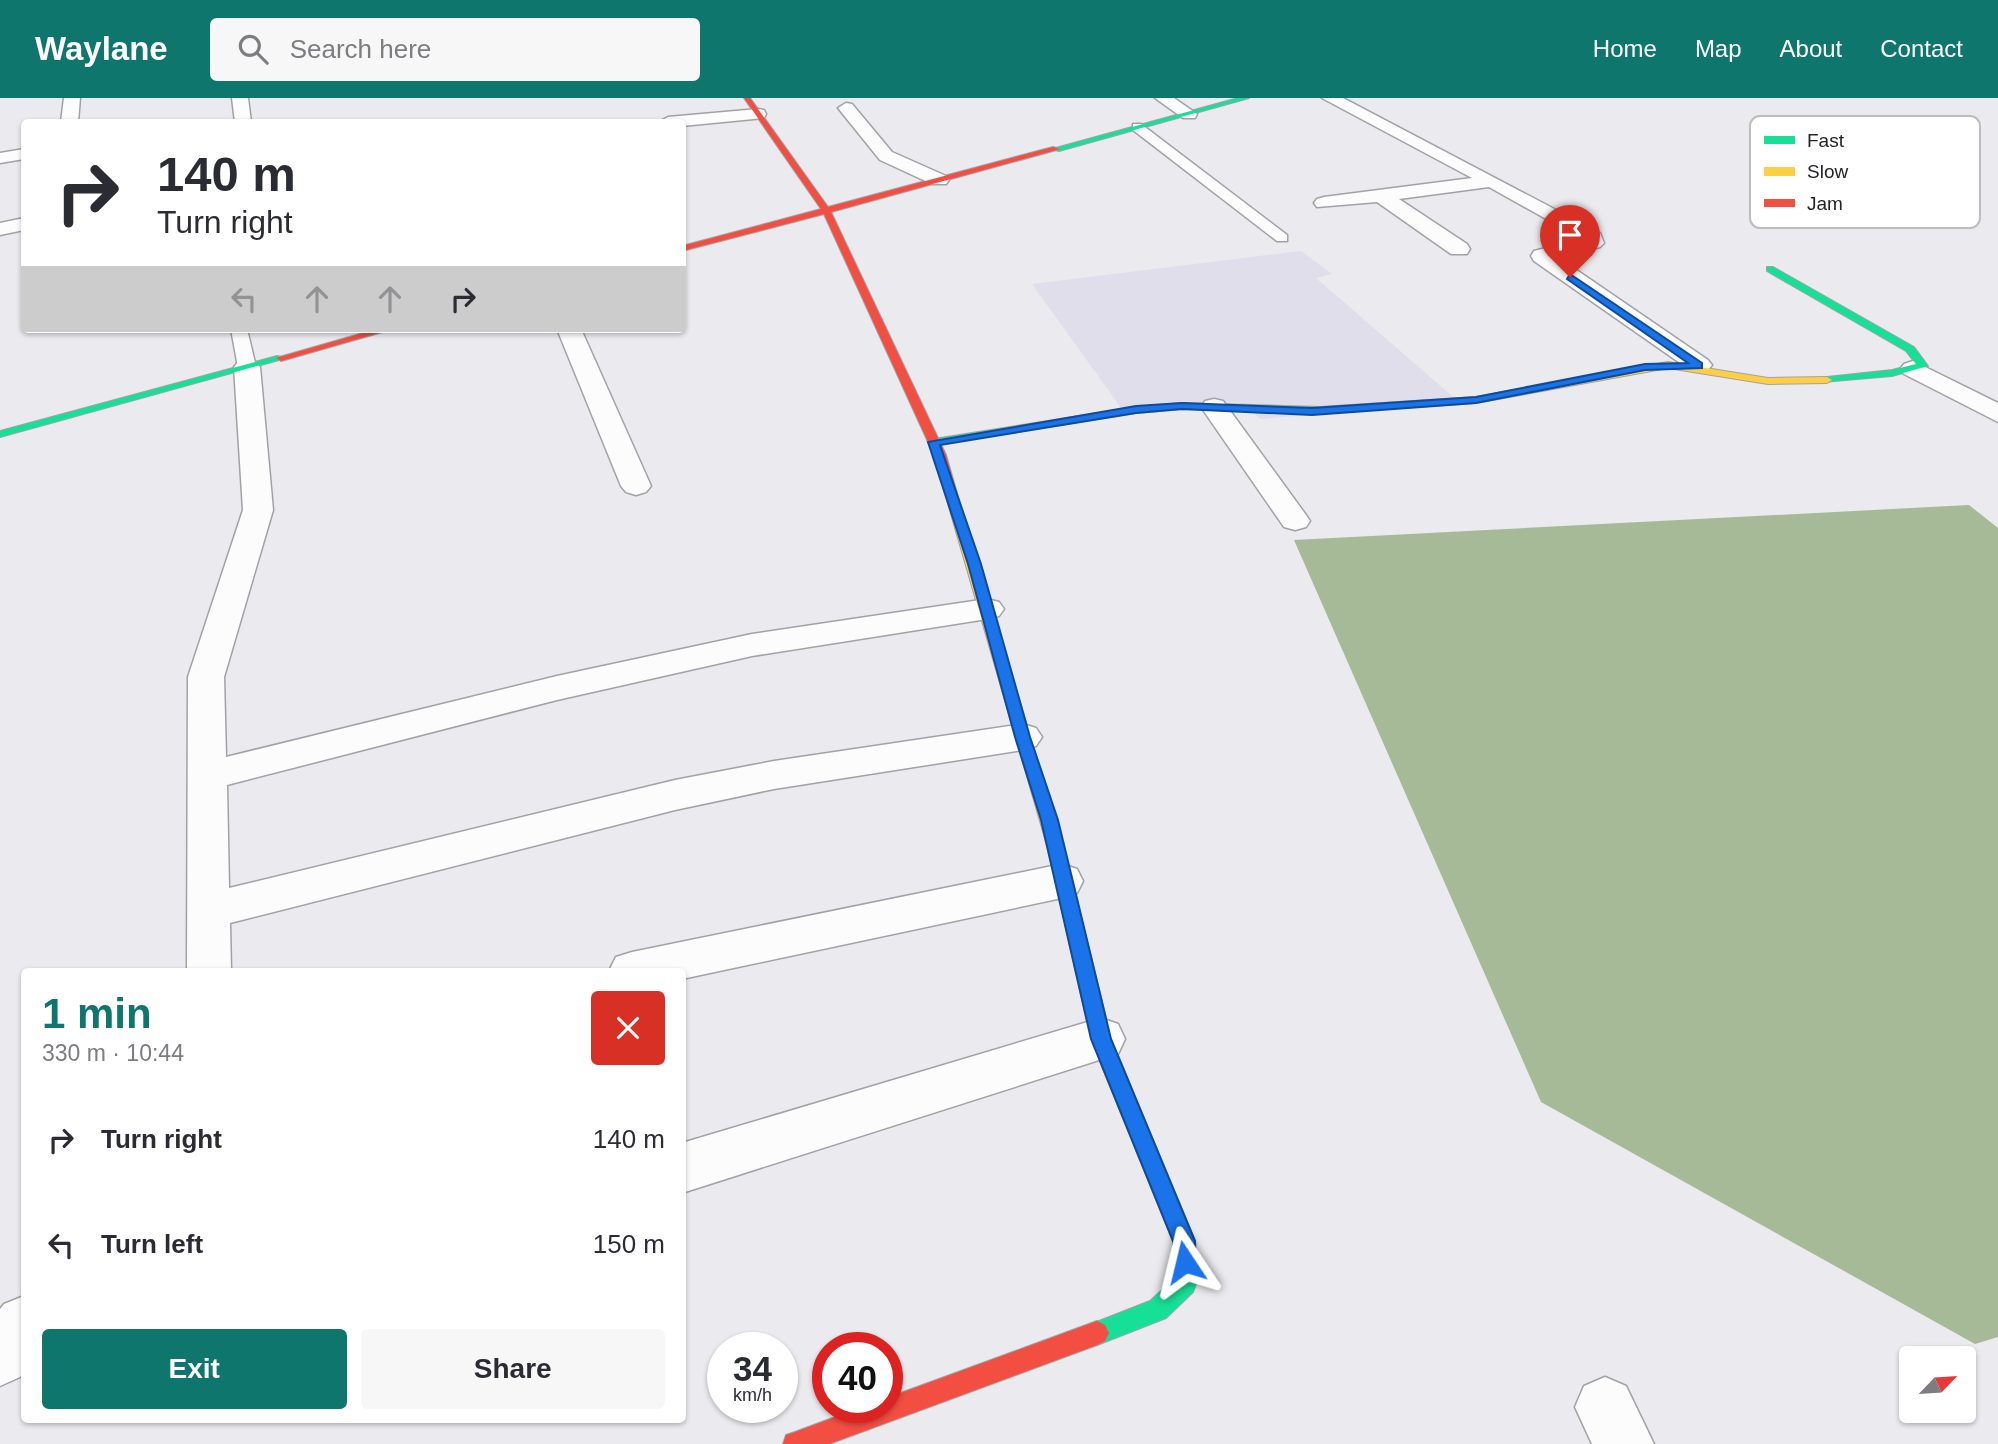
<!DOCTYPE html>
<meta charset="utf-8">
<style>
:root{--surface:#fff;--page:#f7f7f7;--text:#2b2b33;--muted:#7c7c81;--accent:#0f766e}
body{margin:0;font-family:Helvetica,sans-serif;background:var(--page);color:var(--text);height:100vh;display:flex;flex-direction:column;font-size:26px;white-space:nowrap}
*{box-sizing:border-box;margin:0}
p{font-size:23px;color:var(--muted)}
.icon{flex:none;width:38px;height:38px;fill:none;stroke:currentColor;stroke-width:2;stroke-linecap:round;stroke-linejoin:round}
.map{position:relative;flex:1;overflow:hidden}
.details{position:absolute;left:21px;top:870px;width:665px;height:455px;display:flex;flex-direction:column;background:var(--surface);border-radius:7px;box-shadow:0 2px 5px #0004}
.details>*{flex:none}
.top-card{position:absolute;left:21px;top:21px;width:665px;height:214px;border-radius:7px;box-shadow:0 2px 5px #0004;background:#fff;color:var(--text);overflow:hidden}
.needle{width:46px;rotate:65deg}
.controls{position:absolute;left:1899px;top:1248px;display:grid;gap:14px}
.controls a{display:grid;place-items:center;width:77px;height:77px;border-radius:7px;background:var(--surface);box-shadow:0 2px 5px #0004;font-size:35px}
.speed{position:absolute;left:707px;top:1234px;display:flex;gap:14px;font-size:35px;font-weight:700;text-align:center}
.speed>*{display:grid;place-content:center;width:91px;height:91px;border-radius:50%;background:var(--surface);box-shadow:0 2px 5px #0004;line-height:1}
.speed small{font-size:18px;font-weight:400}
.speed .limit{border:10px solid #d22;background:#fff;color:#111}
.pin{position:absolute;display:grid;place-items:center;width:60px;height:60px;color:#fff;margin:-72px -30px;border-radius:50% 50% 50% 0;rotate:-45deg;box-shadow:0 0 7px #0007}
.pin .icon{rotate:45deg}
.me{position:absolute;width:77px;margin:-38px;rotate:350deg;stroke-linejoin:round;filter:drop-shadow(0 0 5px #0008)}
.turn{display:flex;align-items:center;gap:24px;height:147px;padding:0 21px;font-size:32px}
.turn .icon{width:91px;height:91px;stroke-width:2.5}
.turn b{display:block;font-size:49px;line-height:60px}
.lanes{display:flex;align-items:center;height:66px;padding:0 21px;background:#0003;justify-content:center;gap:35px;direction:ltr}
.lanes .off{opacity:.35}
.round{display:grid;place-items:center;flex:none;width:74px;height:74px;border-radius:7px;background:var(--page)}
.head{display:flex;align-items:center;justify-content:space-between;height:119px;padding:0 21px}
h1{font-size:42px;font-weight:700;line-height:52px;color:var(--accent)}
.action{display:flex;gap:14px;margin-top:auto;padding:14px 21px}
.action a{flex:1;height:80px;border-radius:7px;background:var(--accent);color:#fff;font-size:28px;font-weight:700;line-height:80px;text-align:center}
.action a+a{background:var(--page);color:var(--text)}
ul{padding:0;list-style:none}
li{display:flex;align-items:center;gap:21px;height:105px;padding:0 21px}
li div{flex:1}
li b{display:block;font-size:26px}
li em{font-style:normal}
header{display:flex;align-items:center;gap:42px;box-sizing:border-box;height:98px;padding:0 35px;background:var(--accent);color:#fff}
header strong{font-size:33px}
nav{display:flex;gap:38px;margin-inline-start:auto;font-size:24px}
.search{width:490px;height:63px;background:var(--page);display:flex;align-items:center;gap:18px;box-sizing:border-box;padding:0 24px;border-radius:7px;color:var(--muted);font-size:26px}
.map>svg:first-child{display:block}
.built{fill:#dfdeea}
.water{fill:#a6ba98}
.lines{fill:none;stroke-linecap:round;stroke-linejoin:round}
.lane-casing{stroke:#a2a2a6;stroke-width:3}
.street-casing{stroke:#a2a2a6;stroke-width:3}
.fast-casing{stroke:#a2a2a6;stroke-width:2}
.slow-casing{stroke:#a2a2a6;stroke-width:2}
.jam-casing{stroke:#a2a2a6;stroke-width:2}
.lane{fill:#fcfcfd;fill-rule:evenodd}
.street{fill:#fcfcfd;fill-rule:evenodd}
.fast{fill:#16e098;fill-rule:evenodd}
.slow{fill:#ffcf43;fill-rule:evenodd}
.jam{fill:#f24e42;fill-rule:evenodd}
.route{fill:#1a73e8;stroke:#114b97;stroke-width:2}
.key{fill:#fff;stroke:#bdbdbe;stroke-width:2}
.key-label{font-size:19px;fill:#242428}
</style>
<header>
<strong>Waylane</strong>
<div class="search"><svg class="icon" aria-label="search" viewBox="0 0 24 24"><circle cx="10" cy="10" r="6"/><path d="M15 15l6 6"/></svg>Search here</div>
<nav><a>Home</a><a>Map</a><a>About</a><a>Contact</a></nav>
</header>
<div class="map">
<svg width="1998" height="1346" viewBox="0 0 1998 1346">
<rect width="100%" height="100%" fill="#eaeaef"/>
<path class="built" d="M1301,153L1332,176L1316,180L1459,304L1261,321L1240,304L1122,311L1032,186Z"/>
<path class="water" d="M1969,407L1998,430V1239L1975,1246L1541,1004L1294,442Z"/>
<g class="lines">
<g class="lane-casing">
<path id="lane" d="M1133,26H1141L1287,137V143H1277L1133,32Z
M231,231H247L256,269L253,273L247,274L238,269Z"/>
</g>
<g class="street-casing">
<path id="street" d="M64,0H80L78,24H61Z
M232,0H248L251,24H235Z
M1155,0H1174L1197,16L1195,20H1183Z
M1322,0H1343L1600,135L1604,145L1600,149L1559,160L1708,262L1712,267L1708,272H1690L1534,163L1531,158L1534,153L1582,141L1489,89L1399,101L1467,146L1470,151L1467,156H1451L1377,104L1317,109L1314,105L1317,101L1324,99L1472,80Z
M846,5L852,6L892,54L946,78L949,82L946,86H932L880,62L838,10Z
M758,11L764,12L766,16L764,20L682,28V24H659L668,19Z
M24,51V61L0,65V55Z
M24,120V132L0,137V125Z
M557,231H581L651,388L646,394L636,397L626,394L621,388Z
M247,261L256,264L260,269L273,412L224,579L226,659L557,578L752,536L987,501L999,504L1004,511L999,518L987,521L752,558L557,602L227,687L229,790L675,682L774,663L1023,626L1036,630L1042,639L1036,648L1023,652L774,691L675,712L230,825L231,873H187L188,579L243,412L234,269L238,264Z
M1913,263L1998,305V324L1904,276L1900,271L1904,266Z
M1214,301L1223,303L1306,417L1310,423L1306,429L1295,432L1284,429L1201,309L1205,303Z
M1062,766L1077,771L1083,783L1077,795L1062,800L682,881V873H609L616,859L632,854Z
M1101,920L1118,926L1125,941L1118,956L682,1095V1045Z
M24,1198V1274L20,1279L0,1288V1211L4,1206Z
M1605,1279L1626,1288L1654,1346H1592L1575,1309L1584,1288Z"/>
</g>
<g class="fast-casing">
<path id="fast" d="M1238,0H1249L1059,53L1052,51Z
M1767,169H1773L1914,249L1928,268L1892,278L1823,284V280L1827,279L1892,272L1916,266L1906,253L1767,173Z
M277,258L286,260L0,339V333Z
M1182,305L1320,309L1325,312L1320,315L1182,311L1136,315L934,347L928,344L934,341L1136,309Z
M1057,747L1063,749L1065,754L1111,941L1195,1143L1196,1186L1193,1194L1166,1220L1097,1247L1089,1243L1085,1235L1089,1227L1150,1203L1174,1181L1173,1143L1091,941L1049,754L1051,749Z"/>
</g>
<g class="slow-casing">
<path id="slow" d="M1668,264L1768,280L1827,279L1832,282L1827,285L1768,286L1668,270L1476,305L1320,315L1315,312L1320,309L1476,299Z
M955,405L961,409L1065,754L1063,759H1051L1049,754L949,409Z"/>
</g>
<g class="jam-casing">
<path id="jam" d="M744,0H750L828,109L1053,49L1060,51L831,114L946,357L961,409L959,412L955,413L949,409L934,357L824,116L682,153V148L821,111Z
M377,231H393L281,263L276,260Z
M1097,1223L1105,1227L1109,1235L1105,1243L1097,1247L829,1346H783L786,1337L795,1334L862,1309H887V1300Z"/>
</g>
<use href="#lane" class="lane"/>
<use href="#street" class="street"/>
<use href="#fast" class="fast"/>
<use href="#slow" class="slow"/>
<use href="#jam" class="jam"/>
</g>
<path class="route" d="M1570,176L1702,265V270L1645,272L1476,305L1312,317L1182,311L1136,315L940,347L981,466L1030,639L1058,722L1111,941L1195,1143L1196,1164L1193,1172L1185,1176L1177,1172L1173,1143L1091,941L1041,722L1015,639L968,466L928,344L1136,308L1182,305L1312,310L1476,299L1645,266L1688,265L1567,181Z"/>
<rect x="1750" y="18" width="230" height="112" rx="10" class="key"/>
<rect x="1764" y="38" width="31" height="8" fill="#16e098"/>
<rect x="1764" y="69" width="31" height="9" fill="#ffcf43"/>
<rect x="1764" y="101" width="31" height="8" fill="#f24e42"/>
<g class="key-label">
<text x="1807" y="49">Fast</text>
<text x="1807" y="80">Slow</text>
<text x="1807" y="112">Jam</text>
</g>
</svg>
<div class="controls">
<a><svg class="needle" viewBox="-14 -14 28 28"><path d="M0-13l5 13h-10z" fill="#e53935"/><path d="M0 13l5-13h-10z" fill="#7c7c81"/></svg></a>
</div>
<div class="speed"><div>34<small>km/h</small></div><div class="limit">40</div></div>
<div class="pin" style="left:1570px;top:179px;background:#d93025"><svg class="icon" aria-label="arrive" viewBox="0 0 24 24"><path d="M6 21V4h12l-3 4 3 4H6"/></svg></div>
<svg class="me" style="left:1185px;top:1164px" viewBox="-20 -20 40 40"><path d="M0-17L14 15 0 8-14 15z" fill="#1a73e8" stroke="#fff" stroke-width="4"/></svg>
<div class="top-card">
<div class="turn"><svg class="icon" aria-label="right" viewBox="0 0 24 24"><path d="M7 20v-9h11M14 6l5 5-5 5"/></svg><div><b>140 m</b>Turn right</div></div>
<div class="lanes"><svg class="icon off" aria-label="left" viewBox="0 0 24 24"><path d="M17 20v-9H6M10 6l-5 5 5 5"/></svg><svg class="icon off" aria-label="ahead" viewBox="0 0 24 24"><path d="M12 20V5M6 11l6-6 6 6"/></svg><svg class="icon off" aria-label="ahead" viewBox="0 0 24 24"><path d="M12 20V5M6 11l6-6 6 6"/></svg><svg class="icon" aria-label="right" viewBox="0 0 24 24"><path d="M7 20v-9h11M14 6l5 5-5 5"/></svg></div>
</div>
<section class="details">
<div class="head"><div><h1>1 min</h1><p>330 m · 10:44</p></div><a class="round" style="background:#d93025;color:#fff"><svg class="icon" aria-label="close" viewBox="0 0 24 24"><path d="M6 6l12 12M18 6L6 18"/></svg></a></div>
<ul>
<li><svg class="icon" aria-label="right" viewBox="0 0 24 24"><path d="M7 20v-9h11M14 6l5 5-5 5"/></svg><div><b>Turn right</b></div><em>140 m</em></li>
<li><svg class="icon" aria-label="left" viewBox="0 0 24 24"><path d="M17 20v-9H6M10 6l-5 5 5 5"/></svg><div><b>Turn left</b></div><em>150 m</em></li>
</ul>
<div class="action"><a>Exit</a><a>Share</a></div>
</section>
</div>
